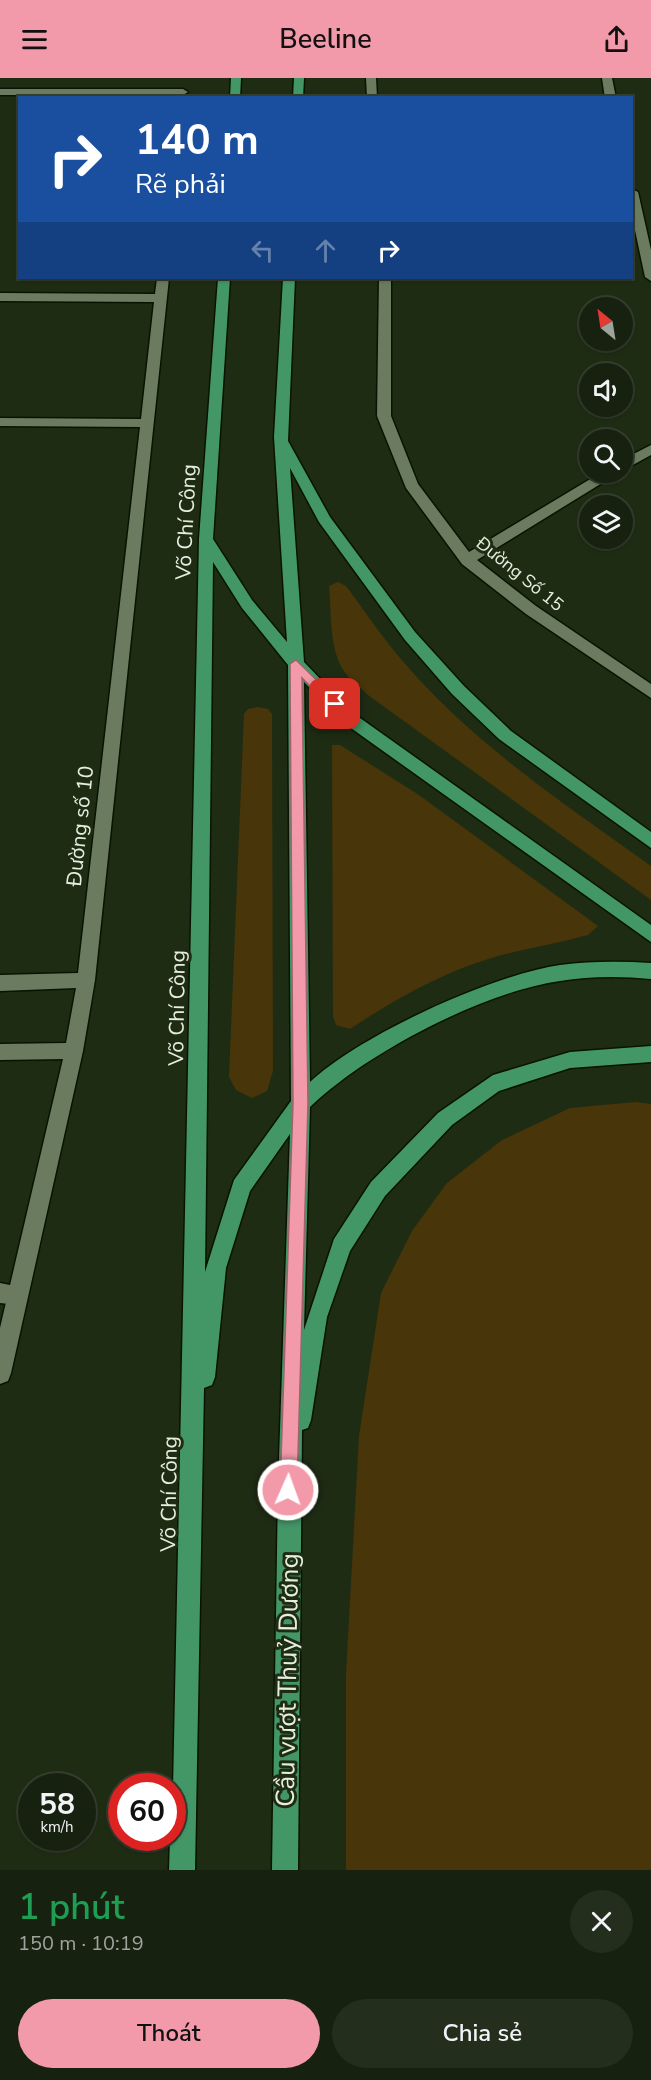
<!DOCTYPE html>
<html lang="vi">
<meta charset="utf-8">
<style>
:root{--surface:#17210f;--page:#242e1d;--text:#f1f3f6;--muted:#9ea39e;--line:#363e2f;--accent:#f39aaa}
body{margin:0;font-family:"Nunito Sans",sans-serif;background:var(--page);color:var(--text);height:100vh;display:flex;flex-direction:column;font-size:22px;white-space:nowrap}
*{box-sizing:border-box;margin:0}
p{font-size:20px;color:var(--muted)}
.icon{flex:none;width:33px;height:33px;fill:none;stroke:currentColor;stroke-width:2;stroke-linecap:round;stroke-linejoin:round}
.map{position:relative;height:1792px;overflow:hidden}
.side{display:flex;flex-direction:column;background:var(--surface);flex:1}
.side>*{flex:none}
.banner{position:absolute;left:18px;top:18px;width:615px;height:183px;border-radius:0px;box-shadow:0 2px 4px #0004,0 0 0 2px var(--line);background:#1a4fa0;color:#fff;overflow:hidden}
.needle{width:39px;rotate:330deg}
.fabs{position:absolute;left:579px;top:219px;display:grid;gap:12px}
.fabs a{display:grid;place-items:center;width:54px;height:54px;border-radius:50%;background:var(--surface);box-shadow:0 2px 4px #0004,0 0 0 2px var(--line);font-size:30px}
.speed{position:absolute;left:18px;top:1695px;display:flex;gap:12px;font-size:30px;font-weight:700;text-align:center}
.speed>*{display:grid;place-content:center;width:78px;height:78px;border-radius:50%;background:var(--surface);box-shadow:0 2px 4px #0004,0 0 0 2px var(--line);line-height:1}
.speed small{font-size:15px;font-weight:400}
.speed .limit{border:9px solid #d22;background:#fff;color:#111}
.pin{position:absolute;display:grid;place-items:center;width:51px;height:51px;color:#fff;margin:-26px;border-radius:12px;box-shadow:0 3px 9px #0006}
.me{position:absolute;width:66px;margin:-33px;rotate:2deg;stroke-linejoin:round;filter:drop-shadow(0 0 4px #0008)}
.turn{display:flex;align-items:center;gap:21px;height:126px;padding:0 18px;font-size:27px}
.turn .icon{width:78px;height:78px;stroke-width:2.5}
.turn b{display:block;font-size:42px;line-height:51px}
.lanes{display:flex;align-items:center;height:57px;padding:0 18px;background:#0003;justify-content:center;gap:30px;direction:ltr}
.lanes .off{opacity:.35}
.round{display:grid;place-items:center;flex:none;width:63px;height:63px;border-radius:32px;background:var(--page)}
.summary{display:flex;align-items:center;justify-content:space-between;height:102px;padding:0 18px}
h1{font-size:36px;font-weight:600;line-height:45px;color:#1e9e55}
.primary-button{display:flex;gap:12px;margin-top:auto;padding:12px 18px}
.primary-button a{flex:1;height:69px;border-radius:36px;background:var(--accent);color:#111;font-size:24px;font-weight:600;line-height:69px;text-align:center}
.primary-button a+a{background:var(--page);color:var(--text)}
header{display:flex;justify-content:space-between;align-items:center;height:78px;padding:0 18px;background:var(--accent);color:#111;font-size:27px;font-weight:600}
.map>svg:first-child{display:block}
.green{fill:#48350a}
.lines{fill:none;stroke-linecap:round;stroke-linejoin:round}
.service-casing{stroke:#081401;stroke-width:3}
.minor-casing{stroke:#081401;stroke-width:3}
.primary-casing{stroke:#081401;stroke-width:3}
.service{fill:#6b7b60;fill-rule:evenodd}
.minor{fill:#6b7b60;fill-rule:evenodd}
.primary{fill:#439767;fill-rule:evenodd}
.route{fill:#f39aaa;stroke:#9e646e;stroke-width:1.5}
.labels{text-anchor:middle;stroke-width:6;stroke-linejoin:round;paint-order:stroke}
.far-street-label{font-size:18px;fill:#e5eedf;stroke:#1f2c14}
.street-label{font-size:21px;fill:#e5eedf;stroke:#1f2c14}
.near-street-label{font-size:26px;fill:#e5eedf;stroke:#1f2c14}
</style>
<header><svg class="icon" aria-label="menu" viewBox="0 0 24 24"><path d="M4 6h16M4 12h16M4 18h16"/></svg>Beeline<svg class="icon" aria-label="share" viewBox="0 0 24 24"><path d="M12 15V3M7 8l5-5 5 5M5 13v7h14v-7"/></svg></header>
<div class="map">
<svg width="651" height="1792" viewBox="0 0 651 1792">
<rect width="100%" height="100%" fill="#1f2c14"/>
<path class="green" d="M338,504L346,508C364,532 381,558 401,581C471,664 563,725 651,788V822L368,617C362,611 354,605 348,598C328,576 332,536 329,508Z
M258,629L268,631L272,636L273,993L267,1013L252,1020L236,1012L229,999L244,636L248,631Z
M332,667H340L419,717L598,848L588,857C559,865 528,870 498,878C445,893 395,921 350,951L336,947L333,938Z
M636,1024L651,1026V1792H346V1596L359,1358L381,1215L412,1153L447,1105L502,1062L570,1030Z"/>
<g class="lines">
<g class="service-casing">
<path id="service" d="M0,1205L25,1210L28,1217L25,1224L18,1227L0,1225Z"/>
</g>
<g class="minor-casing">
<path id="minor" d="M366,0H376L377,20H367Z
M602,0H612L616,20H605Z
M0,11H183L188,14L183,17H0Z
M632,111L638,114L651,172V203L645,199L632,138Z
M157,200H169L95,902L83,973L11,1295L8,1303L0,1306V1250L63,981L0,982V966L66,965L76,910L0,913V897L78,895L140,349L0,348V340L141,341L154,224L0,223V215L155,216Z
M379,200H391V338L418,406L469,474L602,394H620L477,482L536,528L651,606V620L526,536L462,486L406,410L377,338Z
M651,367V377L622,393V382Z"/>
</g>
<g class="primary-casing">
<path id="primary" d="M231,0H241L240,20H230Z
M294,0H304L303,20H293Z
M218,200H230L213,461L252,522L287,564L274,359L283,200H295L288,363L330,439L415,554L464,608L511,653L651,754V770L499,661L452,616L405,562L319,444L290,390L304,584L353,635L651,847V864L341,643L304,604L310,1004C360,957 492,897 560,887C590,883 621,883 651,885V901C621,898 589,898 560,903C483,914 366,975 310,1029L304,1252L334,1161L371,1104L438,1035L493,997L570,974L651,968V984L570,990L499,1013L452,1047L385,1118L350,1173L327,1239L311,1342L308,1350L302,1352L298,1792H272L278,1411L290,1056L250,1113L226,1190L215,1299L212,1307L204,1310L195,1792H169L170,1760H172L199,461ZM213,484L242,530L288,587L291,1023L234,1102L205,1194Z"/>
</g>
<use href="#service" class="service"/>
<use href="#minor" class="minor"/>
<use href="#primary" class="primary"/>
</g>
<path class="route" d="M296,582L341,626L339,629H330L302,600L308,1025L297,1412L294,1417L288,1420L282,1417L280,1412L293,1025L290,586Z"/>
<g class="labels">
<g class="far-street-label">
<text transform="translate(520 496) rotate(39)" y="6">Đường Số 15</text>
</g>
<g class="street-label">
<text transform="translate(186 444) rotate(-87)" y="7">Võ Chí Công</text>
<text transform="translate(80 748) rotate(-84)" y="7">Đường số 10</text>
<text transform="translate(177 930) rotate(-89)" y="7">Võ Chí Công</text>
<text transform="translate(169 1416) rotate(-89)" y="7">Võ Chí Công</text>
</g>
<g class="near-street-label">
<text transform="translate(287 1602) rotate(-89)" y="9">Cầu vượt Thuỷ Dương</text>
</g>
</g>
</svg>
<div class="fabs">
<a><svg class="needle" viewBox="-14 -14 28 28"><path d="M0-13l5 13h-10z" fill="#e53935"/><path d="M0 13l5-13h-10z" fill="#9ea39e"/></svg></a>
<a><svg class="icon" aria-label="sound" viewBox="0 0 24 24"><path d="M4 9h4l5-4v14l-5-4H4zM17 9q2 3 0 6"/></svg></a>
<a><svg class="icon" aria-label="search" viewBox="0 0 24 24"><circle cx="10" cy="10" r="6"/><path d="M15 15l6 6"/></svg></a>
<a><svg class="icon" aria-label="layers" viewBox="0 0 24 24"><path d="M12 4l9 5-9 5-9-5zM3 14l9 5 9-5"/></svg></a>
</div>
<div class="speed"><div>58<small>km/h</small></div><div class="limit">60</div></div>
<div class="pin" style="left:335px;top:626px;background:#d93025"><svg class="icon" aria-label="arrive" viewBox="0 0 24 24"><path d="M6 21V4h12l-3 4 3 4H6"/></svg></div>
<svg class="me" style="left:288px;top:1412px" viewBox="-20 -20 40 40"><circle r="17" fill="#f39aaa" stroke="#fff" stroke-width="3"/><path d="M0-11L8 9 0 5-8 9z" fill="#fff"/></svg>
<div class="banner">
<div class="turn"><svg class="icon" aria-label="right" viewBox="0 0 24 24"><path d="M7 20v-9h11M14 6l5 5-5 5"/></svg><div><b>140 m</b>Rẽ phải</div></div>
<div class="lanes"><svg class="icon off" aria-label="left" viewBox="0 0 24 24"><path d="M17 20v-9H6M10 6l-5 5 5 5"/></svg><svg class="icon off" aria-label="ahead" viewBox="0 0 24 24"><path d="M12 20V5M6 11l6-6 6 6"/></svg><svg class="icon" aria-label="right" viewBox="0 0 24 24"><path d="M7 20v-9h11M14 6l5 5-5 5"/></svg></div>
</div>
</div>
<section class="side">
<div class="summary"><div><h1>1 phút</h1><p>150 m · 10:19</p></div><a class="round"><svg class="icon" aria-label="close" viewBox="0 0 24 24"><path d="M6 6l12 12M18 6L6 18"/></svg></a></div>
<div class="primary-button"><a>Thoát</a><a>Chia sẻ</a></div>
</section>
